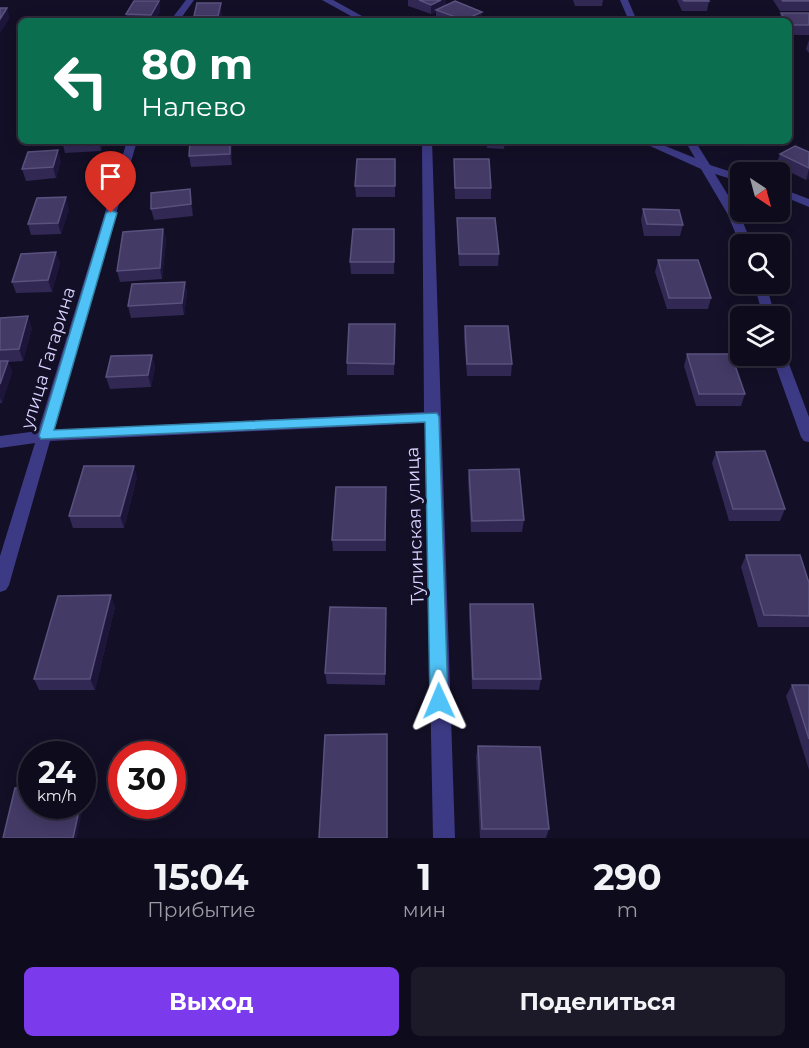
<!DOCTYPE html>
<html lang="ru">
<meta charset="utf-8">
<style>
:root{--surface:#0e0b1c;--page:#1c1929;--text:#f1f3f6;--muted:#9b9ba3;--line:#2e2b3b;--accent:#7c3aed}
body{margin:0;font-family:Montserrat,sans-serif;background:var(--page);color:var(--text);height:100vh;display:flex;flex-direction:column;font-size:22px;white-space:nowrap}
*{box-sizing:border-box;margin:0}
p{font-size:20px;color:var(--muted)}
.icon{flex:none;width:33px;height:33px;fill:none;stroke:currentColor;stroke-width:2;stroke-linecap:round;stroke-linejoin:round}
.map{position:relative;height:838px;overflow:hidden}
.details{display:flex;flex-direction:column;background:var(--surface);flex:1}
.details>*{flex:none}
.hud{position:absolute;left:18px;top:18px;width:774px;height:126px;border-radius:9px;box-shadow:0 3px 15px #0003,0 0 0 2px var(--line);background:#0b6e4f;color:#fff;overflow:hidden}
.needle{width:39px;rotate:144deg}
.tools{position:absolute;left:730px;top:162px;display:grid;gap:12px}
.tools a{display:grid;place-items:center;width:60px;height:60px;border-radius:9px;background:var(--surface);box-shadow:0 3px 15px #0003,0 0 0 2px var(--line);font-size:30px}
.speed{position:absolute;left:18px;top:741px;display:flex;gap:12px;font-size:30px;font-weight:700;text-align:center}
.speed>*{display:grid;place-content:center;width:78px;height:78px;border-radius:50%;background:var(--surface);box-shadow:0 3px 15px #0003,0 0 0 2px var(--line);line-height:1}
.speed small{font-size:15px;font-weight:400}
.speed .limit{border:9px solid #d22;background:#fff;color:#111}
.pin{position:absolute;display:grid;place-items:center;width:51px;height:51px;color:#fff;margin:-62px -26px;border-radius:50% 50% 50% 0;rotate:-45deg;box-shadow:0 0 6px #0007}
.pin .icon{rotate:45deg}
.me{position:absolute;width:66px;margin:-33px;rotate:359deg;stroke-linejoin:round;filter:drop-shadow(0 0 4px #0008)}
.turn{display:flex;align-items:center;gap:21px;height:126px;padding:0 24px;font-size:27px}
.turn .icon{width:78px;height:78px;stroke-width:2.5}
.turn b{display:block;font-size:42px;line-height:51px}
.eta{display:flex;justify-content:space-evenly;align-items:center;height:102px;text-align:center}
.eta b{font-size:36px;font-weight:700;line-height:42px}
.button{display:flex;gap:12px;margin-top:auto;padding:12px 24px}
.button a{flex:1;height:69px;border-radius:9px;background:var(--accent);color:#fff;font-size:24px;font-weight:700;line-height:69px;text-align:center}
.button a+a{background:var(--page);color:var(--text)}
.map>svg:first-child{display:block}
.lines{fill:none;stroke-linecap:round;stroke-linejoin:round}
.street{fill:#3d3a85;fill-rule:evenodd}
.wall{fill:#312854}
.shaded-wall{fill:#1d163a}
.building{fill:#433a66;stroke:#5a527e;stroke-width:1.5}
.route{fill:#4fc3f7;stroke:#337fa1;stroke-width:1.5}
.labels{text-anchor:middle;stroke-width:6;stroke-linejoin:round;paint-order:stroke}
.street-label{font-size:18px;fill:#d9d4ff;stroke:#130f26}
</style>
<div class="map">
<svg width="809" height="838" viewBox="0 0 809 838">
<rect width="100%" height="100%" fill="#130f26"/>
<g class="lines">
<path class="street" d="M186,0H194L179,21H170Z
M322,0H333L371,21H360Z
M620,0H628L637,21H629Z
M127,141H137L54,430L424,412L422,141H432L455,838H433L425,423L50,441L9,585L6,590L0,592V556L35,443L0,448V436L38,431Z
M639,141H653L695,158L685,141H695L710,165L741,175V182L715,174L739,213L752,244H740L727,213L701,169Z
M780,188L809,199V207L780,195Z
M754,284H766L775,316H763Z
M780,352L786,356L809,417V442L804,441L801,437L772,356H780Z"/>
</g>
<path class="wall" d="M408,0H446V5L482,21H440L436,19V12L431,14L408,6Z
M573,0H603L602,6H575Z
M677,0H708L709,1L707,11H682Z
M773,0H809V11H780Z
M159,1L160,11L155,21H128L126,14Z
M222,13L220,21H195L194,16Z
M781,13H809V35H789V21H779Z
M809,40V53L806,49Z
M62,141H103L101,151L65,153Z
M168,141H231L232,149V165L191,167L189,156L190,141Z
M487,141H505L504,149L487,148Z
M809,152V178L806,180L776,165L780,154Z
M395,159V197H356L355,186Z
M454,159L491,188V199H455Z
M61,161L56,178L26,181L22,169Z
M190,189L193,216L154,220L151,209Z
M69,209L61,234L31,235L28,224Z
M643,209L683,225L680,236H644L641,220Z
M457,218L499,254L498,266H459L457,230Z
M163,229L166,240L162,279L120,282L117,271Z
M394,229V274H351L350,262Z
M56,252L60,263L52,292L16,293L12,282Z
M658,260L711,298L708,309H667L655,272Z
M185,282L187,293L184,315L131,318L128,306Z
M0,318L32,328L23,361L8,362L12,372L2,403H0Z
M395,324L394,375H347V363Z
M465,326L512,364L511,376H467L464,338Z
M687,354L745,394L741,406H696L684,366Z
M152,355L155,367L151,387L110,389L106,377Z
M716,452L785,509L780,521H729L712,463Z
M469,470L524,520L522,532H471L468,481Z
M137,477L124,528H73L69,516Z
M386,487V551H333L332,540Z
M746,555L809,583V627H758L741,567Z
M470,604L541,679L539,690L472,689L469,615Z
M115,607L95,690H39L34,679Z
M386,608L385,685L327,684L325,673Z
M792,685H809V770L786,696Z
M478,746L549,829L546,838H480L476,757Z"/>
<path class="shaded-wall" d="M441,0H446V7L436,10V12L431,14V5Z
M159,1L160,11L155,21H152L151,15Z
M221,3L222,13L220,21H219L218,16Z
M7,8L10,18L0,33V19Z
M482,12V21H464V20Z
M99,141H103L101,151Z
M231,141L232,149V165L230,154Z
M58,150L61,161L56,178L53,167Z
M809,169V178L806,180Z
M190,189L192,200L193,216L191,204Z
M66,197L69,209L61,234L58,223Z
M163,229L166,240L162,279L160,268Z
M56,252L60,263L52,292L48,280Z
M185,282L187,293L184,315L182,303Z
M28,316L32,328L23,361L19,349Z
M152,355L155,367L151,387L148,375Z
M8,361L12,372L2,403L0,398V384Z
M134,466L137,477L124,528L120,516Z
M111,595L115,607L95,690L90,679Z
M83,784L86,790L77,838H73L80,806H82Z"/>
<path class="building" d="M419,0H441L431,5Z
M683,0H708L709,1H684Z
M782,0H809V1H783Z
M134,1H159L151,15L126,14Z
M455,1L482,12L464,20L436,10Z
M197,3H221L218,16H194Z
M0,8H7L0,19Z
M781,13H809V25H789V21H786Z
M62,141H84L62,142Z
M190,141H230V154L189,156Z
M795,146L809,152V168L780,154Z
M58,150L53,167L22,169L28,152Z
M357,159H395V186H355Z
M454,159H489L491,188H455Z
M190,189L191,204L151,209V193Z
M66,197L58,223L28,224L37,198Z
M643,209L679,210L683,225L647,224Z
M457,218H495L499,254H459Z
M163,229L160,268L117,271L123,232Z
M353,229H394V262H350Z
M56,252L48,280L12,282L21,254Z
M658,260H698L711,298H669Z
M185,282L182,303L128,306L132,284Z
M28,316L19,349L0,350V318Z
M349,324H395L394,364L347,363Z
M465,326H508L512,364H467Z
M687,354H731L745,394H699Z
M152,355L148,375L106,377L111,356Z
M0,361H8L0,384Z
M765,451L785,509H733L716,452Z
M84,466H134L120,516H69Z
M519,469L524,520L472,521L469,470Z
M336,487H386L385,540H332Z
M746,555H800L809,583V616L764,615Z
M111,595L90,679H34L58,596Z
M470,604H533L541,679H473Z
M330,607L386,608L385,674L325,673Z
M792,685H809V739Z
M387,734V838H319L325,735Z
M478,746L540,747L549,829H482Z
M32,787V806H80L73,838H3L15,788Z"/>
<path class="route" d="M111,210L117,213L54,430L437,413L439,417L448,701L445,706L439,709L433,706L430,701L425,422L41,439L39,436L106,213Z"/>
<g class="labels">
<g class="street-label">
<text transform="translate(48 358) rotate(-73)" y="6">улица Гагарина</text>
<text transform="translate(415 526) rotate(-92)" y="6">Тулинская улица</text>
</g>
</g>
</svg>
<div class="tools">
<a><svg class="needle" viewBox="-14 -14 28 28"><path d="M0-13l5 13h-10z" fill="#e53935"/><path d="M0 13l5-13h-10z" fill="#9b9ba3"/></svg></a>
<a><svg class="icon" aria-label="search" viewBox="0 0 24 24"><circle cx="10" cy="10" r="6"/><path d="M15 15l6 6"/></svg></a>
<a><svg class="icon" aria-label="layers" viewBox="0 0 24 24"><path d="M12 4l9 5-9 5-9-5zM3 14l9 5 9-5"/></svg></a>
</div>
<div class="speed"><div>24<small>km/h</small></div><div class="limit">30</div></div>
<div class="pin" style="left:111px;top:213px;background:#d93025"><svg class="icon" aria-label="arrive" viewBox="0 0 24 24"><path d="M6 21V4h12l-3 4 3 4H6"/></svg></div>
<svg class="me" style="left:439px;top:701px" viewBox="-20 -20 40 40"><path d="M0-17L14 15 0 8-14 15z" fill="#4fc3f7" stroke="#fff" stroke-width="4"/></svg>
<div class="hud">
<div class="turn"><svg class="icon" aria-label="left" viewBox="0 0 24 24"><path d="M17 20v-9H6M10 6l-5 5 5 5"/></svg><div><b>80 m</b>Налево</div></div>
</div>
</div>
<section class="details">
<div class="eta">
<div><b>15:04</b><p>Прибытие</p></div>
<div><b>1</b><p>мин</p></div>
<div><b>290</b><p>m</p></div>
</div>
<div class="button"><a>Выход</a><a>Поделиться</a></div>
</section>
